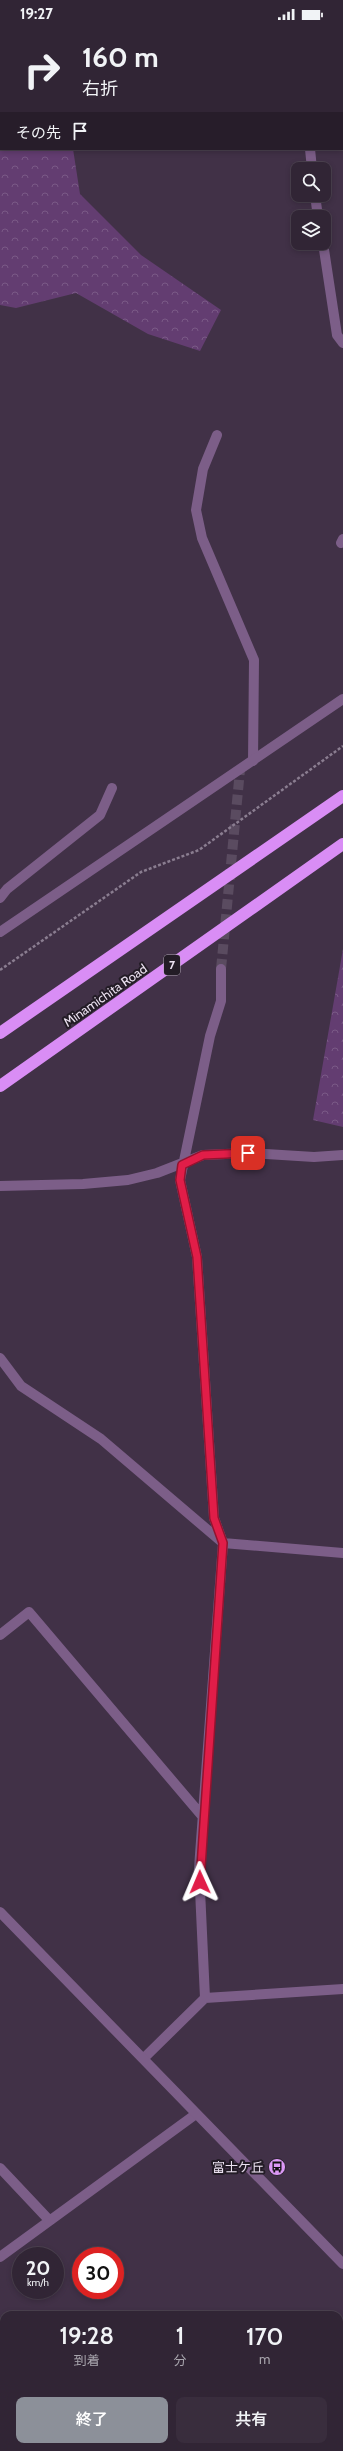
<!DOCTYPE html>
<html lang="ja">
<meta charset="utf-8">
<style>
:root{--surface:#312535;--page:#392d3d;--text:#f1f3f6;--muted:#a8a5ad;--line:#4c4250;--accent:#8c9099}
body{margin:0;font-family:Cabin,"Noto Sans JP",sans-serif;background:var(--page);color:var(--text);height:100vh;display:flex;flex-direction:column;font-size:15px;white-space:nowrap}
*{box-sizing:border-box;margin:0}
p{font-size:13px;color:var(--muted)}
.icon{flex:none;width:22px;height:22px;fill:none;stroke:currentColor;stroke-width:2;stroke-linecap:round;stroke-linejoin:round}
.map{position:relative;flex:1;overflow:hidden}
.panel{position:absolute;left:0px;top:2283px;width:343px;height:140px;display:flex;flex-direction:column;background:var(--surface);border-radius:12px 12px 0 0;box-shadow:0 2px 6px #0003,0 0 0 1px var(--line)}
.panel>*{flex:none}
.top-card{position:absolute;left:0px;top:0px;width:343px;height:122px;box-shadow:0 2px 6px #0003,0 0 0 1px var(--line);background:#312535;color:var(--text);overflow:hidden}
.controls{position:absolute;left:291px;top:134px;display:grid;gap:8px}
.controls a{display:grid;place-items:center;width:40px;height:40px;border-radius:8px;background:var(--surface);box-shadow:0 2px 6px #0003,0 0 0 1px var(--line);font-size:20px}
.speed{position:absolute;left:12px;top:2219px;display:flex;gap:8px;font-size:20px;font-weight:700;text-align:center}
.speed>*{display:grid;place-content:center;width:52px;height:52px;border-radius:50%;background:var(--surface);box-shadow:0 2px 6px #0003,0 0 0 1px var(--line);line-height:1}
.speed small{font-size:10px;font-weight:400}
.speed .limit{border:6px solid #d22;background:#fff;color:#111}
.pin{position:absolute;display:grid;place-items:center;width:34px;height:34px;color:#fff;margin:-17px;border-radius:8px;box-shadow:0 2px 6px #0006}
.me{position:absolute;width:44px;margin:-22px;rotate:359deg;stroke-linejoin:round;filter:drop-shadow(0 0 3px #0008)}
.turn{display:flex;align-items:center;gap:14px;height:84px;padding:0 16px;font-size:18px}
.turn .icon{width:52px;height:52px;stroke-width:2.5}
.turn b{display:block;font-size:28px;line-height:34px}
.then{display:flex;align-items:center;height:38px;padding:0 16px;background:#0003;gap:8px;font-size:15px}
.eta{display:flex;justify-content:space-evenly;align-items:center;height:68px;text-align:center}
.eta b{font-size:24px;font-weight:600;line-height:28px}
.button{display:flex;gap:8px;margin-top:auto;padding:8px 16px}
.button a{flex:1;height:46px;border-radius:8px;background:var(--accent);color:#fff;font-size:16px;font-weight:600;line-height:46px;text-align:center}
.button a+a{background:var(--page);color:var(--text)}
.status{display:flex;justify-content:space-between;align-items:center;height:28px;padding:0 20px;background:var(--surface);direction:ltr}
.status svg{height:11px;fill:currentColor}
.map>svg:first-child{display:block}
.forest{fill:url(#forest-crowns)}
.lines{fill:none;stroke-linecap:round;stroke-linejoin:round}
.minor-tunnel{stroke:#5a4b60;stroke-width:10;stroke-dasharray:10 5;stroke-linecap:butt}
.path{stroke:#8a7d90;stroke-width:2.5;stroke-dasharray:3 2;stroke-linecap:butt}
.service{stroke:#7c5e88;stroke-width:10}
.minor{stroke:#7c5e88;stroke-width:10}
.tertiary{stroke:#7c5e88;stroke-width:10}
.motorway{stroke:#d98df5;stroke-width:12}
.route-casing{stroke:#92132f;stroke-width:10}
.route{stroke:#e11d48;stroke-width:7}
.labels{text-anchor:middle;stroke-width:4;stroke-linejoin:round;paint-order:stroke}
.shield{fill:#231c26;stroke:#afa6b3;stroke-width:1}
.shield-label{font-size:12px;font-weight:bold;fill:#ebe1f0}
.street-label{font-size:13px;fill:#ebe1f0;stroke:#231c26}
.poi-label{font-size:13px;fill:#ebe1f0;stroke:#231c26;text-anchor:end}
</style>
<div class="status"><b>19:27</b><svg viewBox="0 0 49 12"><path d="M0 12V9h3v3zM5 12V6h3v6zM10 12V3h3v9zM15 12V0h3v12zM26 1h20v11H26zM47 4h2v5h-2z"/></svg></div>
<div class="map">
<svg width="343" height="2423" viewBox="0 0 343 2423">
<defs>
<pattern id="forest-crowns" width="20" height="18" patternUnits="userSpaceOnUse"><rect width="20" height="18" fill="#633d71"/><path d="M2 6a3 3 0 1 1 6 0M12 15a3 3 0 1 1 6 0" fill="none" stroke="#7a5986"/></pattern>
</defs>
<rect width="100%" height="100%" fill="#413147"/>
<path class="forest" d="M27,0H203V1H27Z
M0,115L1,121H73L80,166L141,227L221,282L200,323L148,306L76,265L16,280L0,277Z
M343,921V1099L313,1092Z"/>
<g class="lines">
<path class="minor-tunnel" d="M221,941L240,742"/>
<path class="path" d="M0,942L141,844L199,822L343,718"/>
<path class="service" d="M296,0V1
M310,121L312,141
M315,167L318,189
M323,215L337,307L343,315
M217,407L203,441L196,482L202,510L254,632L253,733
M341,515L343,511
M0,870L7,861L100,787L112,760"/>
<path class="minor" d="M0,904L343,671
M0,1158L83,1156L128,1152L157,1145L203,1127L248,1125L314,1129L343,1127
M0,1330L21,1358L101,1411L223,1515L343,1525
M0,1607L29,1584L203,1789
M205,1970L343,1961
M144,2030L205,1970L199,1840L223,1515L214,1490L197,1229L180,1152L210,1008L221,973V941
M0,2140L49,2192
M0,2229L196,2086
M339,2300L343,2297
M192,2423L197,2419"/>
<path class="tertiary" d="M0,1884L343,2236"/>
<path class="motorway" d="M0,1005L343,768
M0,1058L343,816"/>
</g>
<g class="lines">
<g class="route-casing">
<path id="route" d="M200,1854L223,1515L214,1490L197,1229L180,1152L182,1137L203,1127L248,1125"/>
</g>
<use href="#route" class="route"/>
</g>
<defs>
<g id="bus-disc" transform="scale(0.9)"><circle r="9.5" fill="#db99f5" stroke="#231c26"/><path d="M-5-6H5V4H4V6H2V4H-2V6H-4V4H-5ZM-3.5-4V0h7V-4ZM-3.5 1.2v1.5H-2V1.2ZM2 1.2v1.5H3.5V1.2Z" fill="#111"/></g>
</defs>
<g fill-rule="evenodd">
<use href="#bus-disc" x="277" y="2139"/>
</g>
<g class="labels">
<rect class="shield" x="164" y="927" width="16" height="20" rx="3"/>
<g class="shield-label">
<text x="172" y="941">7</text>
</g>
<g class="street-label">
<text transform="translate(105 967) rotate(-35)" y="5">Minamichita Road</text>
</g>
<g class="poi-label">
<text x="264" y="2144">富士ケ丘</text>
</g>
</g>
</svg>
<div class="controls">
<a><svg class="icon" aria-label="search" viewBox="0 0 24 24"><circle cx="10" cy="10" r="6"/><path d="M15 15l6 6"/></svg></a>
<a><svg class="icon" aria-label="layers" viewBox="0 0 24 24"><path d="M12 4l9 5-9 5-9-5zM3 14l9 5 9-5"/></svg></a>
</div>
<div class="speed"><div>20<small>km/h</small></div><div class="limit">30</div></div>
<div class="pin" style="left:248px;top:1125px;background:#d93025"><svg class="icon" aria-label="arrive" viewBox="0 0 24 24"><path d="M6 21V4h12l-3 4 3 4H6"/></svg></div>
<svg class="me" style="left:200px;top:1854px" viewBox="-20 -20 40 40"><path d="M0-17L14 15 0 8-14 15z" fill="#e11d48" stroke="#fff" stroke-width="4"/></svg>
<div class="top-card">
<div class="turn"><svg class="icon" aria-label="right" viewBox="0 0 24 24"><path d="M7 20v-9h11M14 6l5 5-5 5"/></svg><div><b>160 m</b>右折</div></div>
<div class="then">その先<svg class="icon" aria-label="arrive" viewBox="0 0 24 24"><path d="M6 21V4h12l-3 4 3 4H6"/></svg></div>
</div>
<section class="panel">
<div class="eta">
<div><b>19:28</b><p>到着</p></div>
<div><b>1</b><p>分</p></div>
<div><b>170</b><p>m</p></div>
</div>
<div class="button"><a>終了</a><a>共有</a></div>
</section>
</div>
